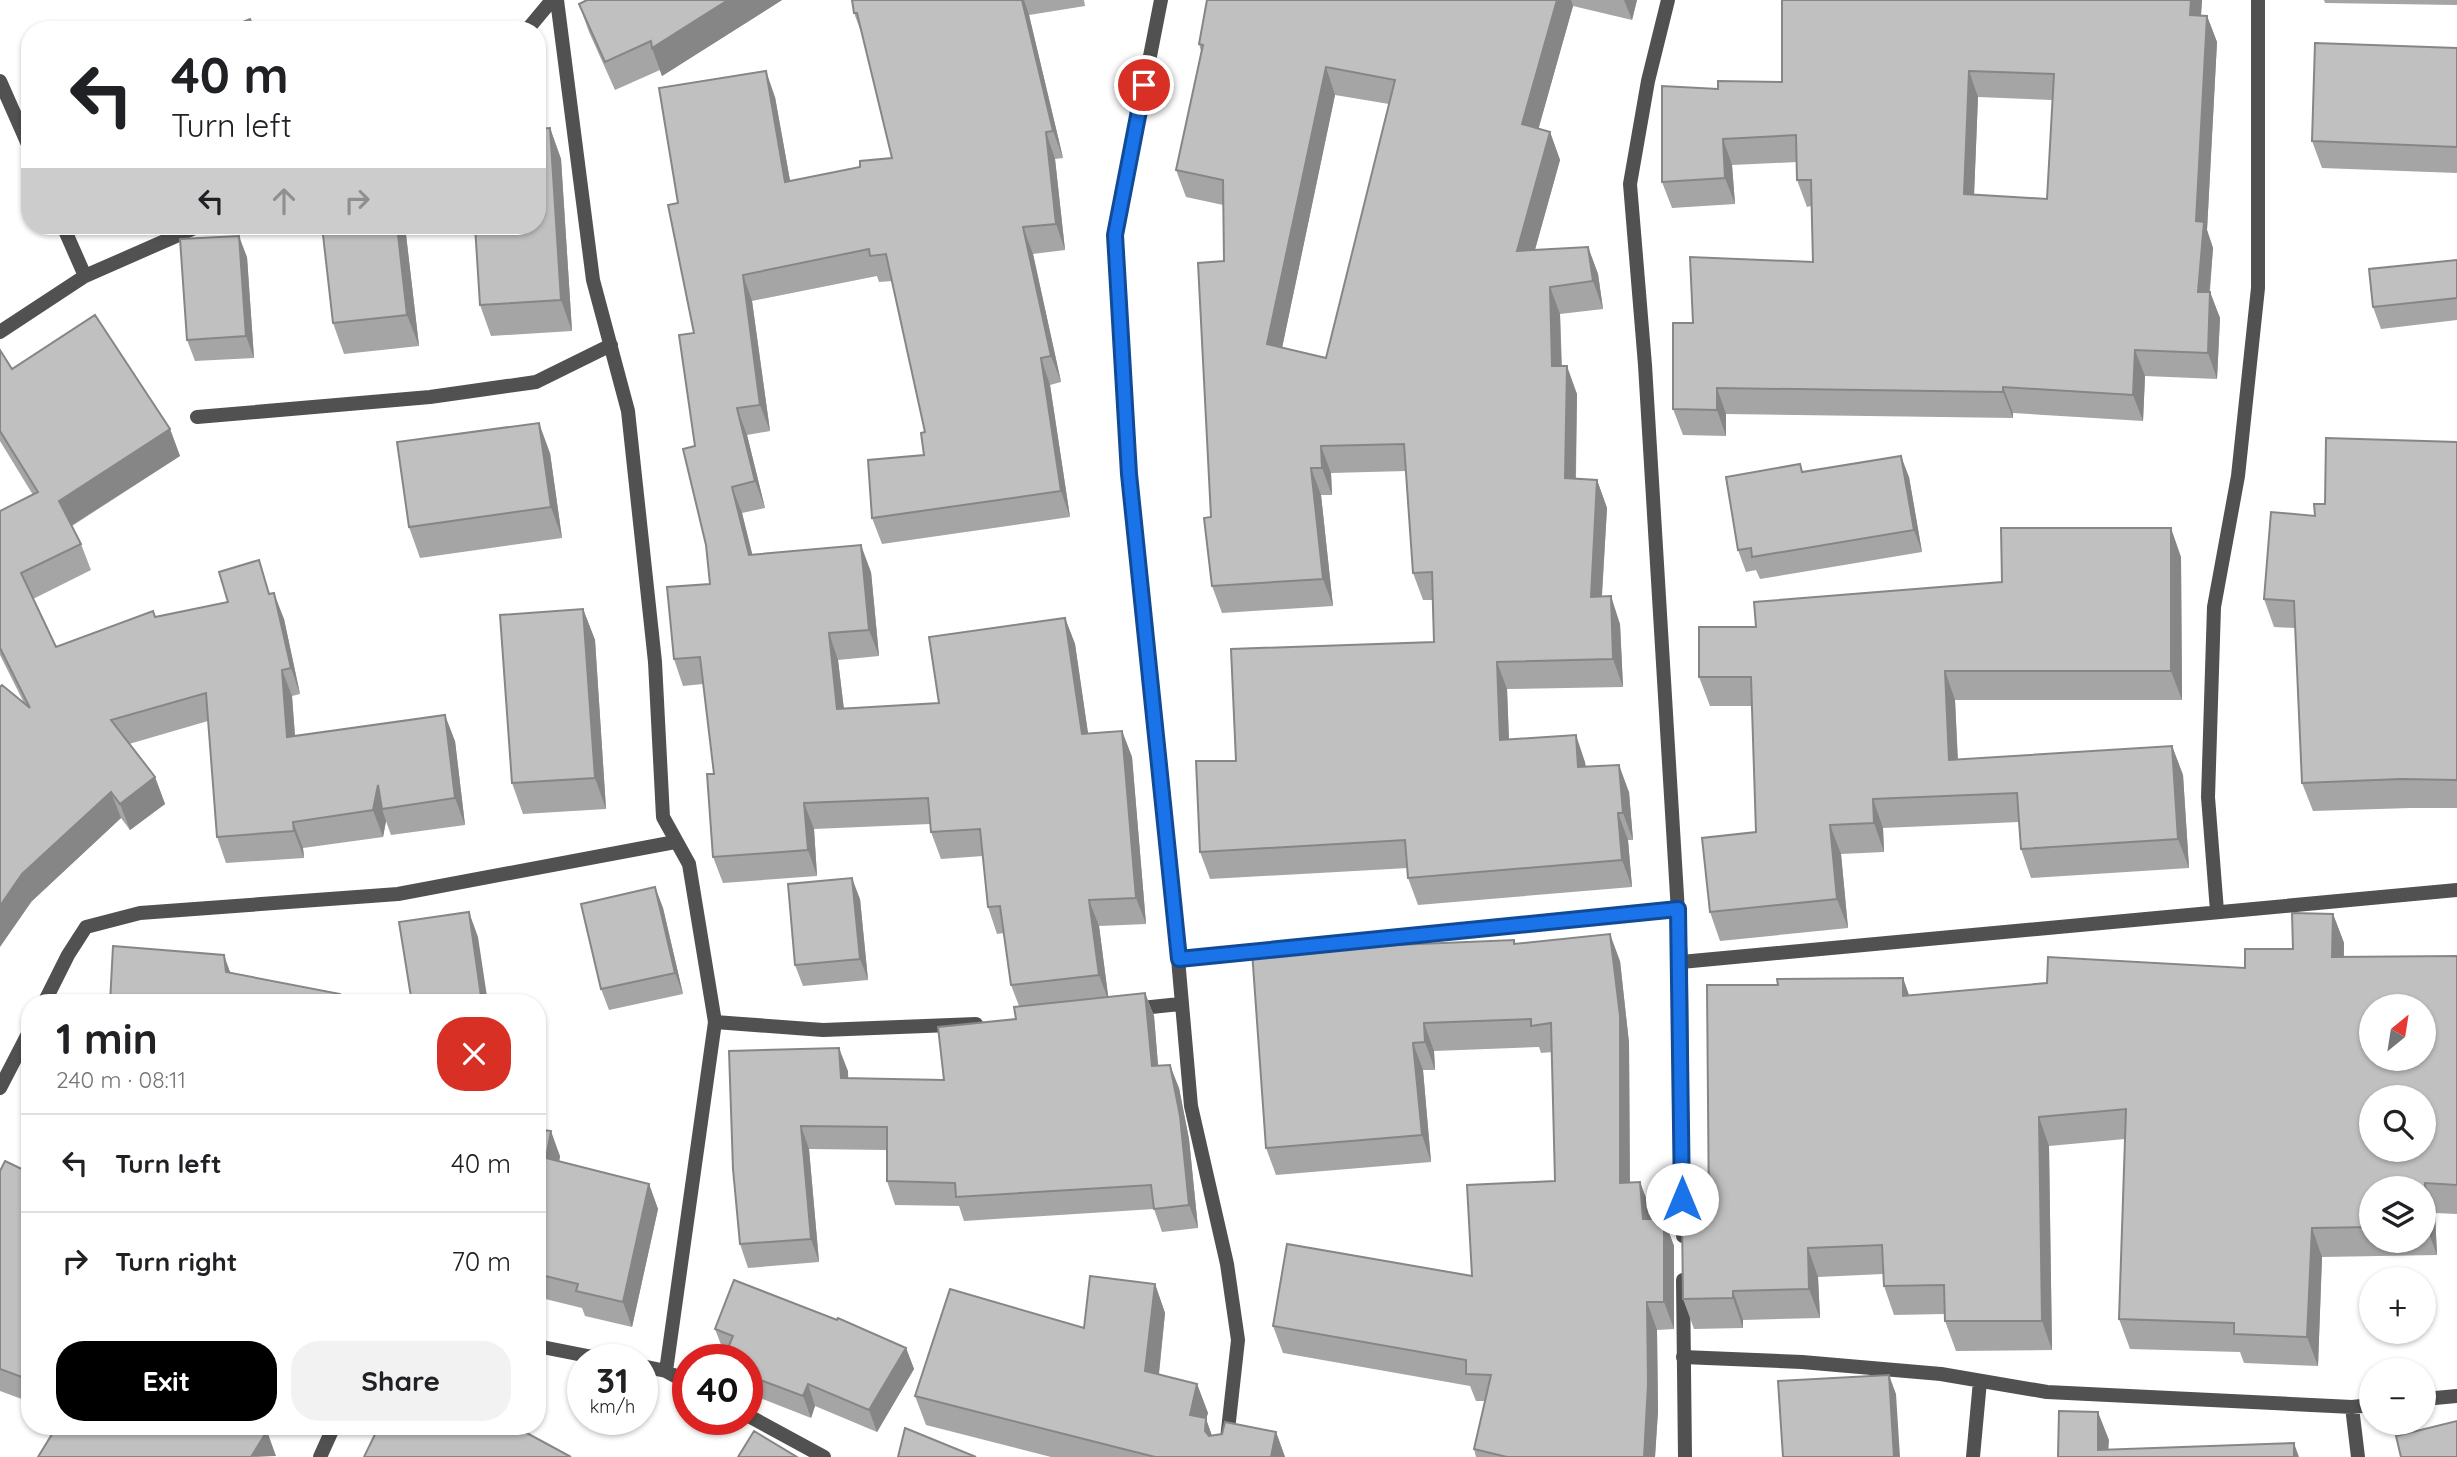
<!DOCTYPE html>
<meta charset="utf-8">
<style>
:root{--surface:#fff;--page:#f2f2f2;--text:#202124;--muted:#757577;--line:#e0e0e0;--accent:#000}
body{margin:0;font-family:Quicksand,sans-serif;background:var(--page);color:var(--text);height:100vh;display:flex;flex-direction:column;font-size:26px;white-space:nowrap}
*{box-sizing:border-box;margin:0}
p{font-size:23px;color:var(--muted)}
.icon{flex:none;width:38px;height:38px;fill:none;stroke:currentColor;stroke-width:2;stroke-linecap:round;stroke-linejoin:round}
.map{position:relative;flex:1;overflow:hidden}
.panel{position:absolute;left:21px;top:994px;width:525px;height:441px;display:flex;flex-direction:column;background:var(--surface);border-radius:28px;box-shadow:0 2px 5px #0004}
.panel>*{flex:none}
.hud{position:absolute;left:21px;top:21px;width:525px;height:214px;border-radius:28px;box-shadow:0 2px 5px #0004;background:#fff;color:var(--text);overflow:hidden}
.needle{width:46px;rotate:30deg}
.tools{position:absolute;left:2359px;top:994px;display:grid;gap:14px}
.tools a{display:grid;place-items:center;width:77px;height:77px;border-radius:50%;background:var(--surface);box-shadow:0 2px 5px #0004;font-size:35px}
.speed{position:absolute;left:567px;top:1344px;display:flex;gap:14px;font-size:35px;font-weight:700;text-align:center}
.speed>*{display:grid;place-content:center;width:91px;height:91px;border-radius:50%;background:var(--surface);box-shadow:0 2px 5px #0004;line-height:1}
.speed small{font-size:18px;font-weight:400}
.speed .limit{border:10px solid #d22;background:#fff;color:#111}
.pin{position:absolute;display:grid;place-items:center;width:60px;height:60px;color:#fff;margin:-30px;border:4px solid #fff;border-radius:50%;box-shadow:0 2px 7px #0007}
.me{position:absolute;width:77px;margin:-38px;rotate:0deg;stroke-linejoin:round;filter:drop-shadow(0 0 5px #0008)}
.turn{display:flex;align-items:center;gap:24px;height:147px;padding:0 35px;font-size:32px}
.turn .icon{width:91px;height:91px;stroke-width:2.5}
.turn b{display:block;font-size:49px;line-height:60px}
.lanes{display:flex;align-items:center;height:66px;padding:0 35px;background:#0003;justify-content:center;gap:35px;direction:ltr}
.lanes .off{opacity:.35}
.round{display:grid;place-items:center;flex:none;width:74px;height:74px;border-radius:28px;background:var(--page)}
.head{display:flex;align-items:center;justify-content:space-between;height:119px;padding:0 35px}
h1{font-size:42px;font-weight:700;line-height:52px}
.button{display:flex;gap:14px;margin-top:auto;padding:14px 35px}
.button a{flex:1;height:80px;border-radius:28px;background:var(--accent);color:#fff;font-size:28px;font-weight:700;line-height:80px;text-align:center}
.button a+a{background:var(--page);color:var(--text)}
ul{padding:0;list-style:none}
li{display:flex;align-items:center;gap:21px;height:98px;padding:0 35px;border-top:2px solid var(--line)}
li div{flex:1}
li b{display:block;font-size:26px}
li em{font-style:normal}
.map>svg:first-child{display:block}
.lines{fill:none;stroke-linecap:round;stroke-linejoin:round}
.minor{stroke:#515151;stroke-width:14}
.tertiary{stroke:#515151;stroke-width:14}
.wall{fill:#a5a5a5;fill-rule:evenodd}
.shaded-wall{fill:#868686}
.building{fill:#c0c0c0;stroke:#868686;stroke-width:2;fill-rule:evenodd}
.route-casing{stroke:#114b97;stroke-width:18}
.route{stroke:#1a73e8;stroke-width:12}
</style>
<div class="map">
<svg width="2457" height="1457" viewBox="0 0 2457 1457">
<rect width="100%" height="100%" fill="#fff"/>
<g class="lines">
<path class="minor" d="M557,0L593,280L628,411L655,662L663,817L689,864L715,1022L666,1371
M1161,0L1115,235L1129,473L1164,800L1191,1106L1227,1264L1238,1340L1225,1457
M527,30L552,0
M0,81L30,149
M63,226L85,276
M0,332L85,276L199,226
M197,417L430,397L536,382L611,345
M2217,911L2208,797L2214,607L2238,476L2258,288V0
M1179,959L1678,909
M1681,962L2457,890
M44,1003L68,955L86,927L140,913L398,894L675,842
M1132,1009L1180,1004
M715,1022L823,1030L976,1024
M0,1088L30,1030
M537,1346L608,1360
M1683,1357L1802,1362L1941,1374L2047,1392L2352,1407L2371,1405
M642,1366L666,1371L688,1383
M2424,1399L2457,1396
M2352,1407L2358,1457
M747,1415L824,1457
M320,1457L334,1426
M1973,1457L1980,1381"/>
<path class="tertiary" d="M1668,0L1648,81L1630,184L1645,365L1681,962L1683,1236
M1683,1280L1685,1457"/>
</g>
<path class="wall" d="M782,0L662,76L660,70L615,90L589,32L579,4Z
M852,0H1084L1085,6L1029,15L1063,158L1055,159L1065,250L1033,254L1061,382L1050,385L1070,517L882,544L872,518L924,455L925,432L892,281L879,282L877,276L752,301L770,431L747,435L765,508L742,513L752,555L871,572L879,656L838,660L844,709L939,703L1065,618L1075,644L1088,734L1122,731L1132,757L1146,924L1099,926L1108,997L1145,993L1154,1016L1158,1065L1179,1088L1189,1139L1198,1228L1162,1232L1154,1209L964,1221L959,1206L895,1205L887,1181V1150L809,1149L819,1262L748,1268L740,1244L733,1169L848,1071V1078L944,1080L1016,1019L1019,1006L1011,985L1004,933L997,934L988,907L983,856L941,859L931,832L930,824L814,829L817,876L723,883L713,857L714,774L703,684L683,686L674,659L710,584L695,446L694,333L678,203L775,97L790,181L860,167L892,158L864,40L854,13Z
M1207,0H1637L1632,20L1573,6L1538,129L1550,132L1560,160L1535,250L1588,247L1598,274L1603,309L1560,314L1562,366L1577,394L1576,479L1597,480L1607,508L1602,597L1620,624L1623,687L1507,689L1509,739L1585,762L1586,767L1629,792L1633,840H1628L1632,887L1418,905L1408,878V868L1210,879L1200,852L1236,761L1434,642L1432,600H1423L1413,573L1406,471L1331,473L1332,495H1321L1333,606L1222,613L1212,586L1211,517L1224,261L1223,205L1186,197L1176,170L1201,51L1199,44ZM1335,95L1389,104L1326,358L1282,348Z
M2202,0L2201,16H2207L2217,42L2207,230L2213,248L2210,292L2220,318L2217,379L2145,376L2143,421L2013,413V418L1726,414V436L1683,435L1673,409L1693,323L1813,262L1811,206L1807,207L1797,180V162L1732,165L1735,204L1672,208L1662,182L1718,89L1782,82ZM1978,97L2053,100L2047,199L1974,195Z
M2324,0H2457V5L2325,3Z
M2457,48V173L2322,168L2312,141Z
M550,128L561,159L572,331L491,336L480,305Z
M322,226H405L419,346L344,354L333,323Z
M247,257L254,358L195,361L187,340Z
M2457,260V320L2381,329L2373,307Z
M0,350L12,369L170,429L180,456L72,526L81,544L91,570L33,599L56,647L155,617L270,594L284,619L300,694L292,696L295,736L455,741L465,825L391,835L386,821L383,837L303,848L304,858L226,863L217,837L208,721L129,744L155,777L165,804L130,830L121,818L32,901L24,703L0,655V511L33,495L0,441Z
M2457,442V808H2411L2313,811L2302,783L2295,628L2274,627L2264,599L2315,516L2325,504Z
M550,453L562,538L420,558L409,527Z
M1803,472L1909,477L1922,552L1760,579L1756,570L1746,572L1738,550Z
M2181,557L2182,700H1955L1958,760L2172,746L2183,775L2189,868L2031,878L2021,849L2019,822L1883,828L1884,852L1841,854L1848,928L1720,941L1710,912L1756,832L1752,706H1710L1699,677L2002,582Z
M583,609L595,640L606,809L523,814L512,783Z
M655,887L663,908L683,994L609,1010L601,989Z
M860,899L868,980L803,986L795,965Z
M2333,914L2344,943V956H2457V1214L2435,1213L2437,1255L2322,1257L2318,1366L2244,1363L2240,1352L2130,1349L2119,1319L2125,1139L2049,1146L2052,1350L1956,1351L1945,1321V1314L1894,1315L1884,1286L1883,1274L1818,1277L1820,1318L1743,1320V1328L1694,1329L1683,1299L1709,1216L1778,985L1903,978L1909,995L2245,968L2293,949ZM2371,1188H2424V1241H2371Z
M1514,940L1516,944L1620,961L1629,1043L1630,1182H1640L1650,1209L1651,1219H1664L1674,1246V1329L1657,1330L1658,1411L1655,1457H1476L1474,1449L1485,1401H1476L1470,1386L1283,1353L1273,1326L1472,1276L1555,1181L1552,1052L1541,1053L1539,1047L1434,1051L1435,1070H1423L1431,1162L1276,1175L1266,1148Z
M537,1129L560,1156L559,1161L649,1184L658,1209L632,1327L585,1316L582,1308L537,1297Z
M0,1171L30,1173V1402L0,1391Z
M1155,1284L1165,1313L1159,1375L1197,1384L1208,1413L1206,1419L1212,1436L1276,1432L1285,1457H1051L926,1425L915,1396L1084,1328Z
M837,1320L906,1348L914,1369L877,1432L815,1406L811,1418L747,1393V1360L723,1350L715,1329Z"/>
<path class="shaded-wall" d="M728,0H782L662,76L652,48Z
M1022,0H1024L1029,15L1063,158L1053,131Z
M1557,0H1571L1573,6L1532,152L1522,124Z
M1624,0H1637L1632,20Z
M2191,0H2202L2199,42L2190,15Z
M2207,16L2217,42L2207,230L2213,248L2207,318L2198,292L2196,221Z
M1326,67L1335,95L1277,372L1267,344Z
M766,71L775,97L795,208L785,182Z
M1969,71L1978,97L1973,220L1964,194Z
M550,128L561,159L572,331L561,300Z
M1046,132L1055,159L1065,250L1056,224Z
M1550,132L1560,160L1527,278L1517,251Z
M1723,139L1732,165L1735,204L1725,178Z
M397,226H405L419,346L407,315Z
M1023,227L1033,254L1061,382L1051,356Z
M239,236L247,257L254,358L246,336Z
M1588,247L1598,274L1603,309L1593,281Z
M743,275L752,301L770,431L760,405Z
M1550,287L1560,314L1562,393L1552,366Z
M2210,292L2220,318L2217,379L2208,353Z
M2135,350L2145,376L2143,421L2133,395Z
M1041,358L1050,385L1070,517L1061,491Z
M1567,366L1577,394L1575,505L1565,478Z
M2003,387L2013,413V418L2003,392Z
M1717,388L1726,414V436L1717,410Z
M737,408L747,435L765,508L755,481Z
M539,423L550,453L562,538L551,507Z
M170,429L180,456L69,527L59,501Z
M1321,446L1331,473L1332,495L1322,468Z
M1901,456L1909,477L1922,552L1914,530Z
M1311,468L1321,495L1333,606L1323,579Z
M1597,480L1607,508L1600,624L1591,597Z
M732,487L742,513L759,581L749,555Z
M2171,528L2181,557L2182,700L2171,671Z
M861,545L871,572L879,656L869,630Z
M274,593L284,619L300,694L291,668Z
M1611,596L1620,624L1623,687L1613,659Z
M583,609L595,640L606,809L595,778Z
M1065,618L1075,644L1092,760L1082,734Z
M829,633L838,660L847,736L837,709Z
M1497,662L1507,689L1510,767L1500,740Z
M282,670L292,696L297,764L287,737Z
M1945,671L1955,700L1959,789L1949,760Z
M445,715L455,741L465,825L455,798Z
M1122,731L1132,757L1146,924L1136,898Z
M1576,735L1585,762L1588,795L1578,767Z
M2172,746L2183,775L2189,868L2178,839Z
M1619,765L1629,792L1633,840L1623,813Z
M155,777L165,804L130,830L120,804Z
M378,785L382,809L386,821L383,837L373,810Z
M111,792L121,818L32,901L0,947V906L22,874Z
M1873,799L1883,828L1884,852L1874,823Z
M804,803L814,829L817,876L808,850Z
M1618,813L1628,840L1632,887L1622,860Z
M293,822L303,848L304,858L294,831Z
M1830,825L1841,854L1848,928L1837,899Z
M852,878L860,899L868,980L860,959Z
M655,887L663,908L683,994L675,973Z
M1089,900L1099,926L1109,1002L1099,975Z
M469,912L478,937L488,1003H482Z
M2333,914L2344,943L2343,986L2332,957Z
M1610,934L1620,961L1629,1043L1630,1210L1620,1183Z
M224,955L233,980L226,972Z
M1903,978L1913,1007L1903,996Z
M1145,993L1154,1016L1160,1089L1152,1066Z
M1424,1023L1434,1051L1435,1070L1425,1042Z
M1413,1043L1423,1070L1431,1162L1422,1135Z
M839,1048L848,1071L849,1101L841,1078Z
M1170,1065L1179,1088L1189,1139L1198,1228L1189,1205Z
M2039,1117L2049,1146L2052,1350L2042,1321Z
M801,1126L809,1149L819,1262L811,1239Z
M551,1131L560,1156L556,1183L546,1158Z
M1640,1182L1650,1209L1653,1246L1643,1219Z
M2425,1183L2435,1213L2437,1255L2426,1226Z
M649,1184L658,1209L632,1327L623,1302Z
M1664,1219L1674,1246V1329L1664,1302Z
M2312,1228L2322,1257L2318,1366L2307,1337Z
M1808,1248L1818,1277L1820,1318L1809,1289Z
M1155,1284L1165,1313L1156,1400L1145,1371Z
M1733,1291L1743,1320V1328L1733,1298Z
M1647,1302L1657,1330L1658,1411L1655,1457H1644Z
M906,1348L914,1369L877,1432L869,1410Z
M1889,1375L1896,1394L1900,1457H1894Z
M808,1384L815,1406L811,1418L803,1396Z
M1197,1384L1208,1413L1206,1419L1216,1447L1190,1415Z
M2098,1412L2109,1440L2108,1457L2098,1450Z
M267,1431L276,1456L251,1457Z
M1276,1432L1285,1457H1271Z
M2294,1443L2299,1457H2294Z"/>
<path class="building" d="M587,0H728L652,48L651,41L605,62L579,4Z
M852,0H1022L1053,131L1046,132L1056,224L1023,227L1051,356L1041,358L1061,491L872,518L868,460L924,455L921,433L925,432L886,254L870,256L869,249L743,275L760,405L737,408L755,481L732,487L749,555L861,545L869,630L829,633L837,709L939,703L929,637L1065,618L1082,734L1122,731L1136,898L1089,900L1099,975L1011,985L1000,906L988,907L980,829L931,832L928,798L804,803L808,850L713,857L707,774H714L700,657L674,659L667,587L710,584L706,545L683,449L695,446L679,335L694,333L668,205L678,203L659,88L766,71L785,182L860,167V161L892,158L857,13H854Z
M1207,0H1557L1522,124L1550,132L1517,251L1588,247L1593,281L1550,287L1552,366H1567L1565,478L1597,480L1591,597L1611,596L1613,659L1497,662L1500,740L1576,735L1578,767L1619,765L1623,813H1618L1622,860L1408,878L1405,840L1200,852L1196,761H1236L1231,649L1434,642L1432,572L1413,573L1404,444L1321,446L1322,468H1311L1323,579L1212,586L1204,518L1211,517L1198,263L1224,261L1223,180L1176,170L1203,45L1199,44ZM1326,67L1395,80L1326,358L1267,344Z
M1782,0H2191L2190,15L2207,16L2196,221L2204,222L2198,292H2210L2208,353L2135,350L2133,395L2003,387V392L1717,388V410L1673,409V323H1693L1690,257L1813,262L1811,180H1797L1796,135L1723,139L1725,178L1662,182V86L1718,89V81L1782,82ZM1969,71L2054,74L2047,199L1964,194Z
M250,19L254,30H224Z
M2315,43L2457,48V147L2312,141Z
M550,128L561,300L480,305L475,226H537V129Z
M322,226H397L407,315L333,323Z
M239,236L246,336L187,340L180,239Z
M2457,260V298L2373,307L2369,269Z
M95,315L170,429L59,501L81,544L21,573L56,647L153,611L155,617L228,602L219,572L259,560L269,594L274,593L291,668L282,670L287,737L445,715L455,798L382,809L378,785L373,810L293,822L294,831L217,837L206,693L111,720L155,777L120,804L111,792L22,874L0,906V687L2,685L30,708L0,648V511L38,492L0,431V350L12,369Z
M539,423L551,507L409,527L397,442Z
M2326,438L2457,442V780L2401,779L2302,783L2294,601L2264,599L2271,512L2315,516L2314,504H2325Z
M1901,456L1914,530L1752,557L1751,548L1738,550L1726,477L1800,464L1802,472Z
M2001,528H2171V671H1945L1949,760L2172,746L2178,839L2021,849L2017,793L1873,799L1874,823L1830,825L1837,899L1710,912L1702,838L1756,832L1751,677H1699V627H1756L1754,602L2002,582Z
M583,609L595,778L512,783L500,615Z
M852,878L860,959L795,965L788,884Z
M655,887L675,973L601,989L581,904Z
M469,912L482,1003H412L399,922Z
M2292,913L2333,914L2332,957L2457,956V1185L2425,1183L2426,1226H2424V1188H2371V1227L2312,1228L2307,1337L2234,1334V1323L2119,1319L2126,1109L2039,1117L2042,1321H1945L1944,1285L1884,1286L1882,1245L1808,1248L1809,1289L1733,1291V1298L1683,1299L1682,1216H1709L1707,985H1778L1777,979L1903,978V996L2047,983L2048,957L2245,968V949H2293ZM2371,1006H2424V1059H2371ZM2371,1097H2424V1150H2371Z
M1610,934L1620,1016V1183L1640,1182L1643,1219H1664V1302H1647L1648,1384L1644,1457H1507L1474,1449L1491,1375L1466,1374V1360L1273,1326L1287,1244L1472,1276L1467,1185L1555,1181L1551,1023L1531,1026V1019L1424,1023L1425,1042L1413,1043L1422,1135L1266,1148L1252,951L1514,940V944Z
M113,946L224,955L226,972L340,994L339,1003H110Z
M1145,993L1152,1066L1170,1065L1180,1116L1189,1205L1154,1209L1151,1185L956,1197L955,1183L887,1181V1127L801,1126L811,1239L740,1244L733,1169L729,1051L839,1048L841,1078L944,1080L938,1027L1016,1019L1014,1007Z
M537,1129L551,1131L546,1158L649,1184L623,1302L576,1291L578,1284L537,1274Z
M5,1161L30,1173V1380L0,1369V1171Z
M1090,1276L1155,1284L1145,1371L1197,1384L1190,1415L1206,1418L1205,1431L1209,1436L1222,1434L1225,1422L1276,1432L1271,1457H1155L915,1396L950,1289L1084,1328Z
M734,1280L837,1320L838,1318L906,1348L869,1410L808,1384L803,1396L747,1375V1360H723L733,1336L715,1329Z
M1889,1375L1894,1457H1783L1778,1381Z
M2059,1411L2098,1412V1450L2294,1443V1457H2058Z
M2457,1421V1457H2401L2396,1436Z
M57,1426H259L267,1431L251,1457H38Z
M379,1426H514L571,1457H364Z
M905,1428L976,1457H898Z
M754,1431L797,1457H738Z"/>
<g class="lines">
<g class="route-casing">
<path id="route" d="M1144,85L1115,235L1129,474L1179,959L1678,909L1682,1199"/>
</g>
<use href="#route" class="route"/>
</g>
</svg>
<div class="tools">
<a><svg class="needle" viewBox="-14 -14 28 28"><path d="M0-13l5 13h-10z" fill="#e53935"/><path d="M0 13l5-13h-10z" fill="#757577"/></svg></a>
<a><svg class="icon" aria-label="search" viewBox="0 0 24 24"><circle cx="10" cy="10" r="6"/><path d="M15 15l6 6"/></svg></a>
<a><svg class="icon" aria-label="layers" viewBox="0 0 24 24"><path d="M12 4l9 5-9 5-9-5zM3 14l9 5 9-5"/></svg></a>
<a>+</a>
<a>−</a>
</div>
<div class="speed"><div>31<small>km/h</small></div><div class="limit">40</div></div>
<div class="pin" style="left:1144px;top:85px;background:#d93025"><svg class="icon" aria-label="arrive" viewBox="0 0 24 24"><path d="M6 21V4h12l-3 4 3 4H6"/></svg></div>
<svg class="me" style="left:1682px;top:1199px" viewBox="-20 -20 40 40"><circle r="19" fill="#fff"/><path d="M0-13L10 11 0 6-10 11z" fill="#1a73e8"/></svg>
<div class="hud">
<div class="turn"><svg class="icon" aria-label="left" viewBox="0 0 24 24"><path d="M17 20v-9H6M10 6l-5 5 5 5"/></svg><div><b>40 m</b>Turn left</div></div>
<div class="lanes"><svg class="icon" aria-label="left" viewBox="0 0 24 24"><path d="M17 20v-9H6M10 6l-5 5 5 5"/></svg><svg class="icon off" aria-label="ahead" viewBox="0 0 24 24"><path d="M12 20V5M6 11l6-6 6 6"/></svg><svg class="icon off" aria-label="right" viewBox="0 0 24 24"><path d="M7 20v-9h11M14 6l5 5-5 5"/></svg></div>
</div>
<section class="panel">
<div class="head"><div><h1>1 min</h1><p>240 m · 08:11</p></div><a class="round" style="background:#d93025;color:#fff"><svg class="icon" aria-label="close" viewBox="0 0 24 24"><path d="M6 6l12 12M18 6L6 18"/></svg></a></div>
<ul>
<li><svg class="icon" aria-label="left" viewBox="0 0 24 24"><path d="M17 20v-9H6M10 6l-5 5 5 5"/></svg><div><b>Turn left</b></div><em>40 m</em></li>
<li><svg class="icon" aria-label="right" viewBox="0 0 24 24"><path d="M7 20v-9h11M14 6l5 5-5 5"/></svg><div><b>Turn right</b></div><em>70 m</em></li>
</ul>
<div class="button"><a>Exit</a><a>Share</a></div>
</section>
</div>
